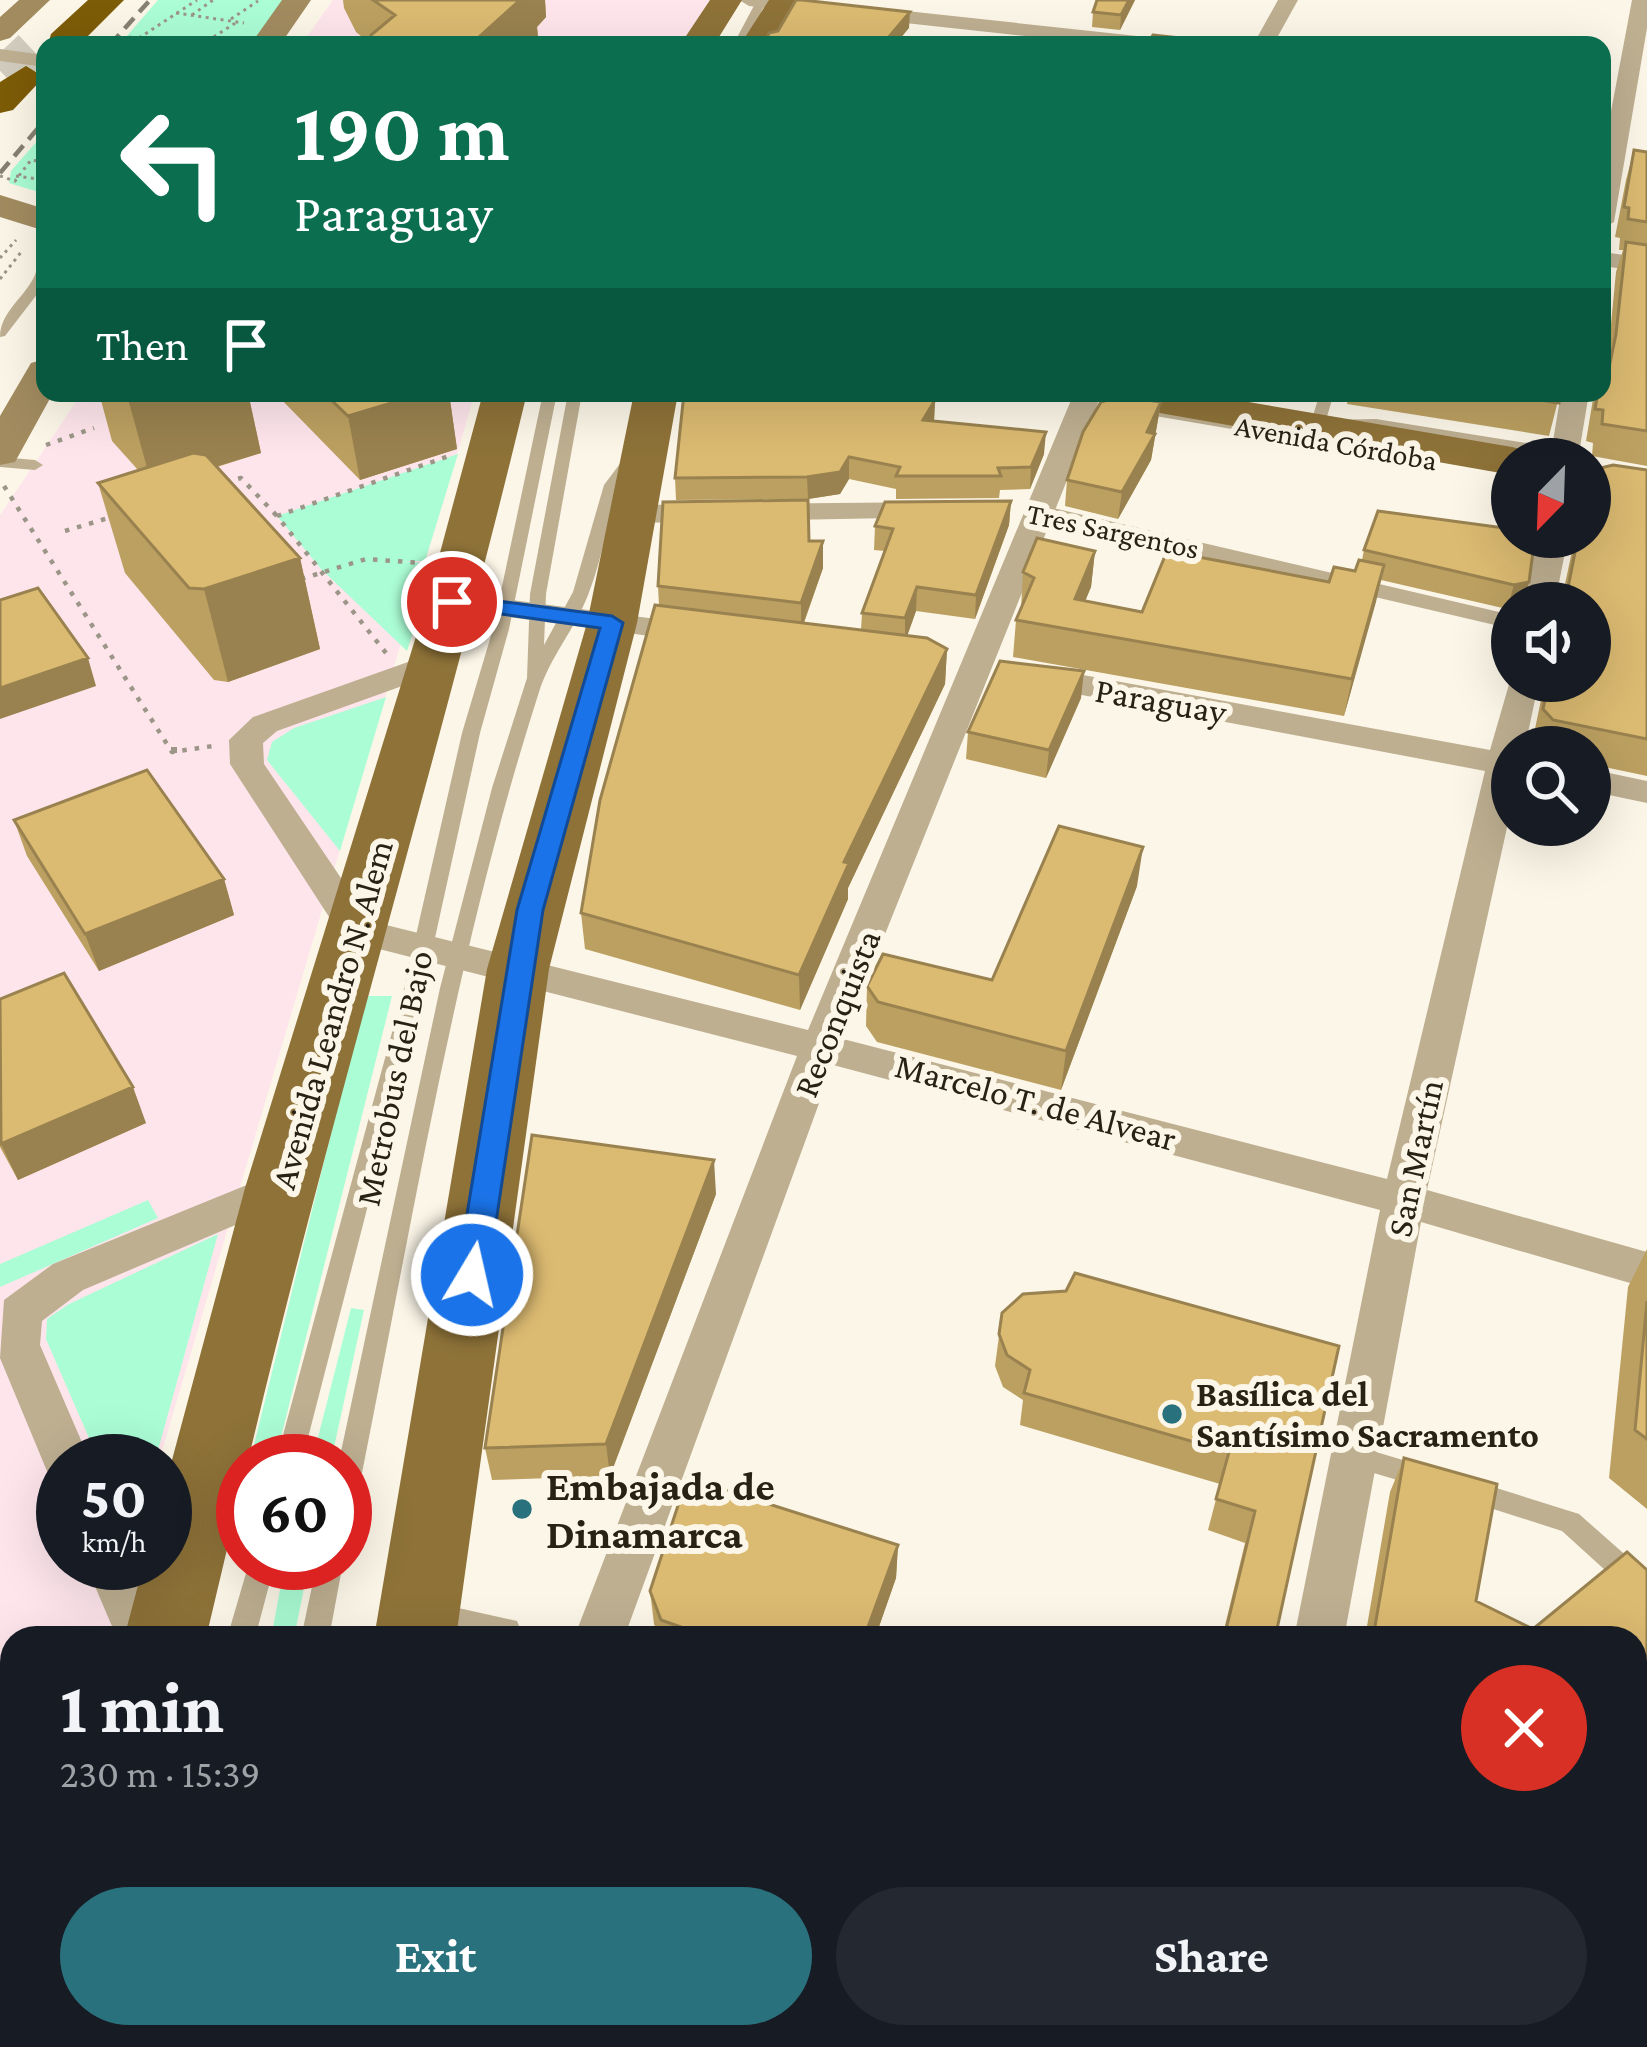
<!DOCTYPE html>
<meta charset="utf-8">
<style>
:root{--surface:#171b24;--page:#242831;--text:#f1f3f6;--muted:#9ea1a6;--accent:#2a717e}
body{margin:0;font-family:"Crimson Pro",serif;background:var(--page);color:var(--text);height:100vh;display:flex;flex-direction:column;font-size:45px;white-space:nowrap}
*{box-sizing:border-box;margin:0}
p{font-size:39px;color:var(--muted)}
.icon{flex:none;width:66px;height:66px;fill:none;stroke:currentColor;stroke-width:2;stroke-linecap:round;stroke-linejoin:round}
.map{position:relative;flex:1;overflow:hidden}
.details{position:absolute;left:0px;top:1626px;width:1647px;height:423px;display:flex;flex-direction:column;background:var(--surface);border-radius:36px 36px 0 0;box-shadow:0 12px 48px #0002}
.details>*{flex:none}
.hud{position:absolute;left:36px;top:36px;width:1575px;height:366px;border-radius:24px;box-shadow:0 12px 48px #0002;background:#0b6e4f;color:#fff;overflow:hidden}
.needle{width:78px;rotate:203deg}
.controls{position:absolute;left:1491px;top:438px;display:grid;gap:24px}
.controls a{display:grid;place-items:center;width:120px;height:120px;border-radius:50%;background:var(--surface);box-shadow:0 12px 48px #0002;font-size:60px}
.speed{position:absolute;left:36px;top:1434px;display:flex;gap:24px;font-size:60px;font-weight:700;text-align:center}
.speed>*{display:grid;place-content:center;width:156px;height:156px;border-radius:50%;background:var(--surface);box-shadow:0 12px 48px #0002;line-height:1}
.speed small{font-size:30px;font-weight:400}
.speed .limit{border:18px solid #d22;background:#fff;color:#111}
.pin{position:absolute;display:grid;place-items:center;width:102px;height:102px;color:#fff;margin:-51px;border:6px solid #fff;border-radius:50%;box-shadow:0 3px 12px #0007}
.me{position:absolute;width:132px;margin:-66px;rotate:9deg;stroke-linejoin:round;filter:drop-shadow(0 0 9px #0008)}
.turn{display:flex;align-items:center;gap:42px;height:252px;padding:0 60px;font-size:54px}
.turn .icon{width:156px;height:156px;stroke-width:2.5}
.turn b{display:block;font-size:84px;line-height:102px}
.then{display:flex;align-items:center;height:114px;padding:0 60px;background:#0003;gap:24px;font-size:45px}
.round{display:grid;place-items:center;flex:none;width:126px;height:126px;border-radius:63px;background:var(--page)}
.overview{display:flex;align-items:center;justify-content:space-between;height:204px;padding:0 60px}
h1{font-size:72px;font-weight:700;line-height:90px}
.button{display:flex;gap:24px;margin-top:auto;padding:24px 60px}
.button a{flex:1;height:138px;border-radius:72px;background:var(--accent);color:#fff;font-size:48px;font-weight:700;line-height:138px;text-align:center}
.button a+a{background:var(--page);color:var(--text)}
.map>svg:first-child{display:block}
.commercial{fill:#fee5ec}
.green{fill:#abfdd5}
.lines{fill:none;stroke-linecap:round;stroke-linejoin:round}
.motorway-tunnel{stroke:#d2ccbe;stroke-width:38;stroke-dasharray:38 20;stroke-linecap:butt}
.path-far3{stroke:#9c9688;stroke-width:3;stroke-dasharray:3 4.5;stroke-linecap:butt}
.path-far2{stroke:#9c9688;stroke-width:4.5;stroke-dasharray:4.5 8;stroke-linecap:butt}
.path-far1{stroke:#9c9688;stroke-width:6;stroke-dasharray:6 9;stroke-linecap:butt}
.path{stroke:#9c9688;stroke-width:8;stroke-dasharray:8 12;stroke-linecap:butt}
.service{fill:#beaf91;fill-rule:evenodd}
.pedestrian{fill:#beaf91;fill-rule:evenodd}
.minor{fill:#beaf91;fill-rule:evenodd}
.secondary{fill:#a28b5f;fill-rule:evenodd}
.primary{fill:#8e7238;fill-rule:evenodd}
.motorway{fill:#7d5c07;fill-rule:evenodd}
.rail{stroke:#878173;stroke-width:4.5;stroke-dasharray:14 8;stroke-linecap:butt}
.wall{fill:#bca061}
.shaded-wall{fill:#99824f}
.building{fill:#dbba71;stroke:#99824f;stroke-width:3}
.route{fill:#1a73e8;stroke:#114b97;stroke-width:3}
.poi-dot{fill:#2a717e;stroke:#fcf6e8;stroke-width:4.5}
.labels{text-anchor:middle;stroke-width:12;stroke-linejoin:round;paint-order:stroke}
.far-street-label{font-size:30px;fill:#282215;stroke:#fcf6e8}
.street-label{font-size:36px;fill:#282215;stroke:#fcf6e8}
.poi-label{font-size:36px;font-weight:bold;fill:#282215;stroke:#fcf6e8;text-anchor:start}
.near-poi-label{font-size:42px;font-weight:bold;fill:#282215;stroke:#fcf6e8;text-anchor:start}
</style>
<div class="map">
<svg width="1647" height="2047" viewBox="0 0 1647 2047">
<rect width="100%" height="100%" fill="#fcf6e8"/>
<path class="commercial" d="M333,0H714L684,45H301Z
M82,393H475L159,1461H63V1563H129L107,1638H12V1959L0,1999V515Z"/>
<path class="green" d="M158,0H291L255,45H119Z
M45,132V194L9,183L11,171Z
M458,454L425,561H402L435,564L407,651L321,569L277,516Z
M386,697L340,851L267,760L272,742L294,728Z
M365,996H392L275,1461H250Z
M148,1200L158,1218L0,1287V1264Z
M218,1234L155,1461H99L46,1339L47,1319L69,1304Z
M351,1308L364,1310L331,1461H312Z
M285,1563H309L294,1638H271Z
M1647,1903V2047H1509L1518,2037H1635V1915Z"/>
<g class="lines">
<path class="motorway-tunnel" d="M4,75L41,40"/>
<path class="path-far3" d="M176,13L244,23
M192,15L213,0
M231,19L258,1
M129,37L187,45
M139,38L197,0
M201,45L237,22
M0,176L15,181L31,160L45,162
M16,176L45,180
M0,258L16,240
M0,279L22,251"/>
<path class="path-far2" d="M46,445L94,428
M226,482L241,478L277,516
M4,486L172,752L213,746
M65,531L115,516
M301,579L366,559L422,563
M386,653L277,516L449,456"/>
<path class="path-far1" d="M171,750H184"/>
<path class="path" d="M1635,1940L1647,1928
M1635,1986L1647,1998
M1529,2047L1539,2037"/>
<path class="service" d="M757,0H767L745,45H733Z
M45,256V284L5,336L0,337C0,306 38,291 38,260Z
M543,393H557L509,629L480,733L424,988L302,1461H276L404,988L462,733L493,629Z
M568,393H582L546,594L544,645L573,592L604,485L631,449L644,452C602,506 611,537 588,595C575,629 550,657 539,692C455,953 412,1225 358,1493L354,1501L345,1504V1461H339L440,988L492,788L527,678L530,594Z
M1086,393H1104L1118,401L1261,426L1268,430L1261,434L1114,409Z
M1320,393H1334L1326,420L1376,419L1564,449L1572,454L1564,459L1376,427L1317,429L1310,425Z
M0,457L35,460L43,465L35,470L0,467Z
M1356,1446L1433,1469L1437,1477L1433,1485L1424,1488L1347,1465L1343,1457L1347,1449Z
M1471,1480L1579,1514L1647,1574V1603L1638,1600L1562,1531L1462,1499L1458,1491L1462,1483Z
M249,1563H275L255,1638H227Z
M317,1563H343L329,1638H301Z
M12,1786V1816L0,1821V1791Z
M256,2037H288V2047H256Z"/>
<path class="pedestrian" d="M1036,504L1512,615V629L1028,516V506Z"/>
<path class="minor" d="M739,0H804L1165,39L1175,45H1108L749,6Z
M1278,0H1298L1273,45H1253Z
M1632,0H1647V28L1614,222L1602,229V159Z
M0,49L45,55V67L0,61Z
M1602,252L1647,258V272L1602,266Z
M1074,393H1102L843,1039L1387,1179L1485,771L1034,686L1018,676L1034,666L1490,750L1512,674V681H1539L1525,747H1512V805L1427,1190L1647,1252V1288L1421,1222L1344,1638H1294L1380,1210L833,1065L624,1638H574L797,1056L344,940L230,764L229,740L253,717L422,657H444L449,664L444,671L277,731L263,743L264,764L370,921L808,1030Z
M1561,393H1589L1578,459H1550Z
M934,502L944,505L949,511L944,517L634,523L619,514L634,505Z
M1538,537H1568L1555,603H1523Z
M452,592L702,625L718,634L702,643L441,608L436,601Z
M1590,769L1647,781V803L1590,791Z
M279,1172L294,1176L300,1188L294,1200L83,1290L42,1321L40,1345L90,1461H63V1481L49,1476L0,1358L4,1300L53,1264Z
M85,1563H135L167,1638H117Z
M418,1599L517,1621L524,1638H400L393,1622L400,1605Z
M395,2037H454L450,2047H391Z
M1212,2037H1270L1269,2047H1211Z"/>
<path class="secondary" d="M19,0H50L10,38L0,41V17Z
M282,0H311L280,45H250Z
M0,195L45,209V231L0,217Z
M45,359V393H53L15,462L0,465V416L31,363Z
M1647,1783V1869L1635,1874V1788Z
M1390,2037H1477L1473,2047H1385Z"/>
<path class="primary" d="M710,0H742L714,45H680Z
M769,0H801L774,45H740Z
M483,393H527C441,751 333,1103 248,1461H243V1482L206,1638H124L144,1563H165V1486L245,1188L427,601Z
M634,393H678L637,623L549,969L456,1638H374L487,969L587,623Z
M1098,393H1196L1512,447L1528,451L1534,459H1512V475L1120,406L1105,402Z
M43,2037H137L136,2047H42Z
M314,2037H408L407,2047H313Z"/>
<path class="motorway" d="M88,0H124L79,45H48L51,34Z
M26,66L44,77L13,110L0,113V82Z"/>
<path class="rail" d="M110,45L150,0
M0,173L45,120"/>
</g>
<path class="wall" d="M343,0H545L546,17L537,27L538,37L529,45H372L356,32L344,8Z
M1097,0H1135L1120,30L1092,27L1093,12Z
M1634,150L1647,152V466L1592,456L1593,443L1586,441L1594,393H1602L1607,366L1616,272L1623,250H1619L1620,238L1615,237L1626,180Z
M99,393H248L261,453L217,467L300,558L320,649L228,682L214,680L125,573L98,483L138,470L112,441Z
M275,393H449L457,449L360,480Z
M1349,393H1560L1549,436L1347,404Z
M935,400L934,421L1044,454L1030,489L1000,490L999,498L896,499V489L849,479L840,494L808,499L676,500L675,478Z
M1161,402L1151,460L1118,519L1065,506L1067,480Z
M1647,470V776L1590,764V747H1535L1532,743L1545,681H1590V603H1561L1575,537H1590Z
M1011,501L1009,525L975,619L916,611L907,636L947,649L945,684L848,888V899L800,1010L585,949L581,913L659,606L658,586L809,541L823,568L804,623L861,630L862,613L885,551L874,550L875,526Z
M1364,550L1529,582L1523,603H1512L1507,609L1381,580L1344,716L1013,657L1016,620L1021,609L1023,572L1095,551L1091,587L1085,601L1142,612L1329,582L1355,571L1362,560Z
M1081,698L1046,778L966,759L968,732Z
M14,820L224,879L234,915L99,971L27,856Z
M1137,886L1061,1090L877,1042L866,1026L867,986L992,980Z
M0,999L146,1123L18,1180L0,1147Z
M716,1194L610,1476L492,1480L485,1448Z
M1647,1249V1509L1609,1478L1628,1287Z
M1002,1313L1339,1346L1275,1638H1222L1245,1543L1208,1530L1220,1484L1020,1425L1023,1400L1003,1387L995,1366Z
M1404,1458L1476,1601L1533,1629L1647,1570V1676L1635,1687V1638H1365L1390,1492Z
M898,1545L896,1578L875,1638H660L654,1624L650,1591Z
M478,2037H749L750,2047H494L480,2043Z"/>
<path class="shaded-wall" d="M515,0H545L546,17L537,27L538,37L529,45H470Z
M1129,0H1135L1120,30L1121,15Z
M910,12L909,28L895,45H882Z
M134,393H248L261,453L152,486L127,395Z
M425,393H449L457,449L360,480L348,416Z
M935,400L934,422L923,420Z
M1161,402L1151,460L1118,519L1122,492Z
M1046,432L1044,454L1030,489L1031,467Z
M849,457V479L840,494L808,499L807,477Z
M1011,501L1009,525L975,619L976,595Z
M823,541V568L801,630V603Z
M1095,551L1091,587L1073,630L1075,599Z
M300,558L320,649L228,682L204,589Z
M1384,565L1376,602L1344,716L1352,679Z
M1529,582L1523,603H1512V608L1507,609L1514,585Z
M917,587L916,611L905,642V618Z
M947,649L945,684L848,888V899L800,1010L799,975L844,862Z
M88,658L96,686L0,719V688Z
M1084,671L1081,698L1046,778L1049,750Z
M1143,847L1137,886L1061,1090L1066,1051Z
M224,879L234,915L99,971L85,934Z
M133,1087L146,1123L18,1180L1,1144Z
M714,1160L716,1194L610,1476L606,1444Z
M898,1545L896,1578L875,1638H864Z
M1647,1662V1676L1635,1687V1673Z"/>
<path class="building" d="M373,0H520L470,45H377L371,35L395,15Z
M796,0H802L910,12L882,45H765L769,33L778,31Z
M1097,0H1129L1121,15L1093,12Z
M1153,35L1236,44V45H1146Z
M1602,117L1607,118L1602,143Z
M1634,150L1647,152V222L1628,219L1629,208L1624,207Z
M1626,242L1647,245V431L1602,424L1603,410L1595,409L1598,393H1602V367L1609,368L1616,334Z
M324,393H425L348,416Z
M684,393H845L935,400L923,420L1046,432L1031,467L998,468L1001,476H896L900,467L849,457L840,472L807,477L675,478Z
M1495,393H1560L1559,403Z
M1120,396L1161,402L1147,432L1155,434L1122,492L1067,480L1083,432L1101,402Z
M193,453L206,455L300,558L204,589L189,588L98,483Z
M1613,465L1647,470V739L1553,720L1543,709L1549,681H1590V603H1565L1578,537H1590V480L1592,470Z
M808,500L809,541H823L801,603L658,586L663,502Z
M1011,501L976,595L917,587L905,618L862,613L893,529L875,526L885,502Z
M1378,511L1512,529V537H1535L1529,582L1514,585L1364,550Z
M1037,538L1095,551L1075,599L1142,612L1167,551L1329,582L1334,567L1355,571L1359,560L1384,565L1352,679L1016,620L1034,578L1023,572Z
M38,588L88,658L0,688V600Z
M655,605L927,638L947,649L844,862L849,863L799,975L581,913L600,800Z
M1000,661L1084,671L1049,750L968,732Z
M147,770L224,879L85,934L14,820Z
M1059,826L1143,847L1066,1051L878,1002L867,986L883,954L992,980Z
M64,973L133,1087L1,1144L0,999Z
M532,1135L714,1160L606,1444L485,1448Z
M1075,1273L1339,1346L1275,1638H1224L1255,1511L1216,1499L1229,1452L1024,1393L1030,1370L1007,1355L999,1334L1002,1313L1023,1294L1066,1291Z
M1647,1301V1439L1635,1430Z
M1404,1458L1497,1484L1476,1601L1533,1629L1627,1552L1647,1570V1662L1635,1673V1638H1373Z
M687,1478L898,1545L864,1638H712L661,1620L650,1591Z
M531,2037H749L750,2047H527L546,2041Z"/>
<path class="route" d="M452,595L612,616L623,623L543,910L488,1275L472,1287L457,1275L517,910L600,628L444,606L441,602Z"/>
<g class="poi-dot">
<circle cx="1172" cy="1414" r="12"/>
<circle cx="522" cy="1509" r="12"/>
</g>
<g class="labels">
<g class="far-street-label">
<text transform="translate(1336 443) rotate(10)" y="10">Avenida Córdoba</text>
<text transform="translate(1113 531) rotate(12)" y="10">Tres Sargentos</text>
</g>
<g class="street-label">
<text transform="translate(1161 700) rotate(10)" y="13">Paraguay</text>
<text transform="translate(836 1013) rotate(-68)" y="13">Reconquista</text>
<text transform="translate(331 1014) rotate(-74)" y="13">Avenida Leandro N. Alem</text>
<text transform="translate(393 1078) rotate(-78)" y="13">Metrobus del Bajo</text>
<text transform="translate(1036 1101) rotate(15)" y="13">Marcelo T. de Alvear</text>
<text transform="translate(1414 1158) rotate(-78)" y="13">San Martín</text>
</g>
<g class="poi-label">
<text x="1196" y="1406">Basílica del<tspan x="1196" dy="41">Santísimo Sacramento</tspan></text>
</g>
<g class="near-poi-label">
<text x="546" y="1500">Embajada de<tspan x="546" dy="48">Dinamarca</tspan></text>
</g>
</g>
</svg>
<div class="controls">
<a><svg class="needle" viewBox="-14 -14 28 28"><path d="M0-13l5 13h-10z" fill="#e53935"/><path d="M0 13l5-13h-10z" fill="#9ea1a6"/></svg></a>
<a><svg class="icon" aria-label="sound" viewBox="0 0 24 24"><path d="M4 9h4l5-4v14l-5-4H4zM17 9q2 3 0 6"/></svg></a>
<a><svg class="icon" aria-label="search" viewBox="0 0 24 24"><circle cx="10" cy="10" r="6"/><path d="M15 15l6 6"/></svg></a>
</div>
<div class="speed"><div>50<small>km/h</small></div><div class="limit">60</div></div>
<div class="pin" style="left:452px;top:602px;background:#d93025"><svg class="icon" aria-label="arrive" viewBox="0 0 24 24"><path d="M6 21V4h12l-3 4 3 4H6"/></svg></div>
<svg class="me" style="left:472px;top:1275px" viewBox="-20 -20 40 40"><circle r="17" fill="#1a73e8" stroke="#fff" stroke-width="3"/><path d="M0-11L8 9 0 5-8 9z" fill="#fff"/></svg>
<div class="hud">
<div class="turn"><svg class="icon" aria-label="left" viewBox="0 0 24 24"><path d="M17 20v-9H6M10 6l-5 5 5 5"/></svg><div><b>190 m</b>Paraguay</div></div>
<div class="then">Then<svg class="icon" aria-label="arrive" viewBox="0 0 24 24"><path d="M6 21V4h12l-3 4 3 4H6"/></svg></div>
</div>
<section class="details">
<div class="overview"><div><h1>1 min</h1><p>230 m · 15:39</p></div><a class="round" style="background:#d93025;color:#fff"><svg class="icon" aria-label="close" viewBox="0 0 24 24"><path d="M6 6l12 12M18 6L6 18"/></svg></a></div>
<div class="button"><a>Exit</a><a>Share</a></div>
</section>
</div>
